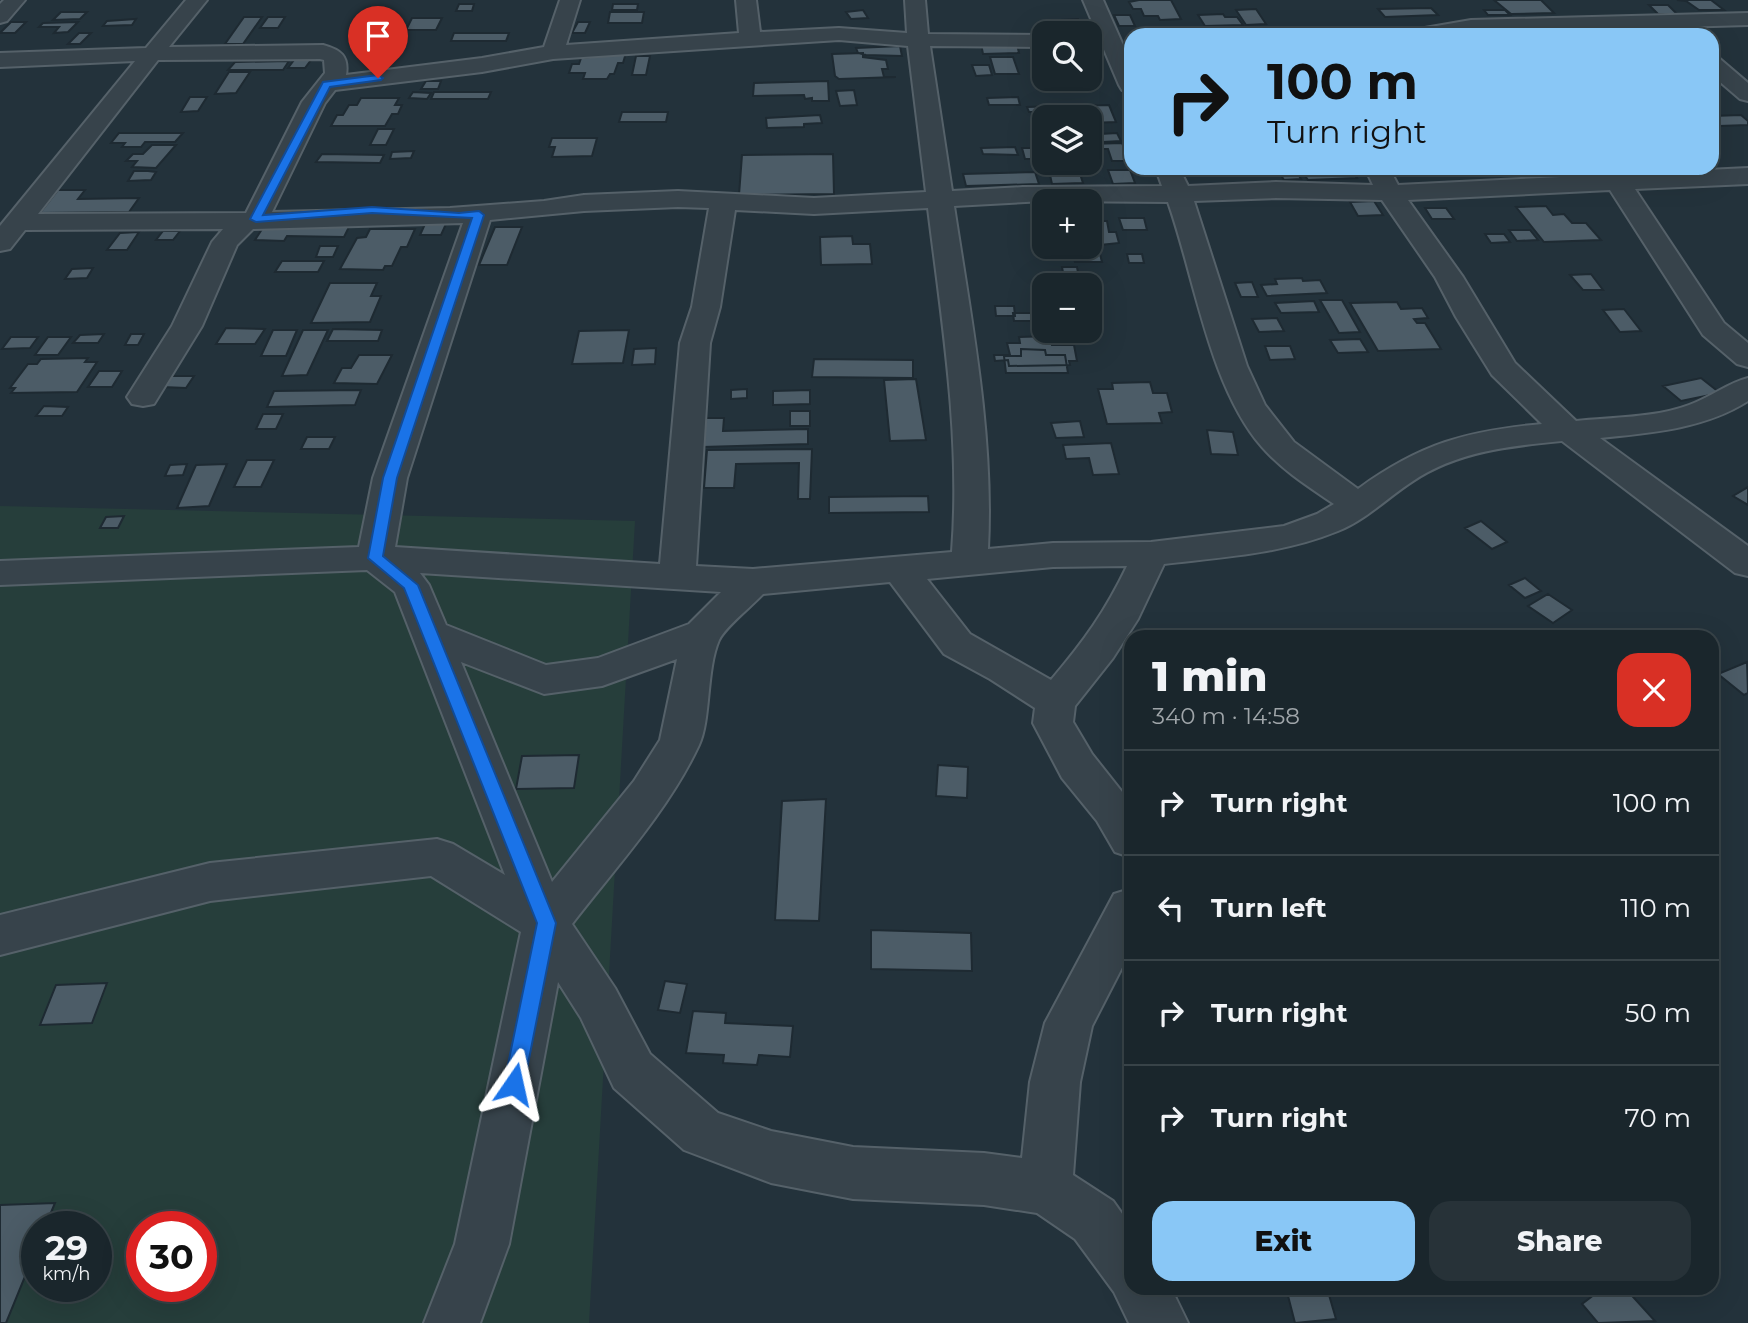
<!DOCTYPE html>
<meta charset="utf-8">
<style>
:root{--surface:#1a262c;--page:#273238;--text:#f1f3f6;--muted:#9fa5a9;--line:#384348;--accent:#89c7f6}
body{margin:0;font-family:Montserrat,sans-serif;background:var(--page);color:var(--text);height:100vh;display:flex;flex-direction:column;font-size:26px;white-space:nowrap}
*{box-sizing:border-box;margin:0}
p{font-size:23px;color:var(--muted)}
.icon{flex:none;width:38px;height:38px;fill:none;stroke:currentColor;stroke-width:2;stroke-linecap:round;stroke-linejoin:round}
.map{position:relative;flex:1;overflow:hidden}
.drawer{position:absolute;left:1124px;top:630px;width:595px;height:665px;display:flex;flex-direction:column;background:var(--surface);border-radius:21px;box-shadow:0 7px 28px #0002,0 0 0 2px var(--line)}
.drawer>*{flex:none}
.top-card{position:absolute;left:1124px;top:28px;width:595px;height:147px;border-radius:21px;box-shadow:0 7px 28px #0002,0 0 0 2px var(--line);background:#89c7f6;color:#111;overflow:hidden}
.tools{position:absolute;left:1032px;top:21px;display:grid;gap:14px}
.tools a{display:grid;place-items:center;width:70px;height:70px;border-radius:14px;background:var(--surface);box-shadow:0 7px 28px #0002,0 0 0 2px var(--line);font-size:35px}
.speed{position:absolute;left:21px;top:1211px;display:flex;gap:14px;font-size:35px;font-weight:700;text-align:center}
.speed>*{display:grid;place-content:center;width:91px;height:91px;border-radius:50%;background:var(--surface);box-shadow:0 7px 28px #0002,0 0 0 2px var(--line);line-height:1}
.speed small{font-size:18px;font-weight:400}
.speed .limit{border:10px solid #d22;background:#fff;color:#111}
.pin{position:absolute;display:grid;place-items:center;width:60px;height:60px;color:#fff;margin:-72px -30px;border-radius:50% 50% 50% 0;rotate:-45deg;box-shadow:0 0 7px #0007}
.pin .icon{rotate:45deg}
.me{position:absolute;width:77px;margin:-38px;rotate:11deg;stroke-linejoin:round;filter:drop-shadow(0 0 5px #0008)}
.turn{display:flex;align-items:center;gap:24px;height:147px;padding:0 28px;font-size:32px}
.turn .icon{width:91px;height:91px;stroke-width:2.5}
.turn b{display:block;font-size:49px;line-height:60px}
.round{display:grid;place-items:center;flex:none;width:74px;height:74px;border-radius:21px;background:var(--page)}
.headline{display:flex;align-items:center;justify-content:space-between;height:119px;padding:0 28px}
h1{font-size:42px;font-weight:800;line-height:52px}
.primary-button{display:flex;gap:14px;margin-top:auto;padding:14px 28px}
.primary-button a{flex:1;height:80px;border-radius:21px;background:var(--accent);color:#111;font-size:28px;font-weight:800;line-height:80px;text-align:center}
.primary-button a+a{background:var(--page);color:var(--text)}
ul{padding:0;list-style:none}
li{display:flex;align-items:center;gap:21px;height:105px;padding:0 28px;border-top:2px solid var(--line)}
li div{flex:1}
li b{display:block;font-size:26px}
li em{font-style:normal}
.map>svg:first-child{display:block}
.green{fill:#263e3b;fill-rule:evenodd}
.building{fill:#4c5c67;stroke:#1e2a32;stroke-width:2}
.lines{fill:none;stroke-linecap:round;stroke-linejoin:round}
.minor-casing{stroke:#556169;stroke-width:4}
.minor{fill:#37434b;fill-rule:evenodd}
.route{fill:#1a73e8;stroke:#114b97;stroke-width:2}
</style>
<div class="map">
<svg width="1748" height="1323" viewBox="0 0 1748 1323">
<rect width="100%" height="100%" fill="#23323b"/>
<path class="green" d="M0,506L635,521L589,1323H0ZM37,1227H96V1286H37ZM142,1227H201V1286H142Z"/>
<path class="building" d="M1139,0H1171L1181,19L1160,20L1158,16H1144L1141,9H1133L1129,2Z
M1494,0H1541L1554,13L1511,14Z
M1677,0H1711L1724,10H1699L1686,1Z
M459,4H474L472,11H456Z
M613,4H638L637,10H612Z
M1649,5H1668L1678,15L1658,14Z
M1431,8L1438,15L1385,17L1378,9Z
M1256,9L1266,24L1246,25L1236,10Z
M863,10L868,18L851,19L846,12Z
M1484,10H1505L1510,15H1488Z
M61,12H87L80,19L53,20Z
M610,12H644L642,23H608Z
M1223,14L1225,17H1237L1243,25L1205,26L1198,15Z
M1114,15H1130L1135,26H1119Z
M244,17H262L243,44H225Z
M268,17H285L278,28H260Z
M412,18H442L436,30H406Z
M136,19L132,25L103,26L107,21Z
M1078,19L1081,27H1065L1062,20Z
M11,22H26L15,33H0Z
M78,22L68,32L54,33L59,27H39L43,23Z
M578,22H590L585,33H572Z
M79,33H91L80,44H68Z
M454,33H509L506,41H451Z
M981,44H1017L1019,53L983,54Z
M900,46L902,56L866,55L858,53L856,48Z
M626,53L623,63H618L614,74H610L607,79H583L585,73H569L572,64H579L581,58Z
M863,53V57L886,60L888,69H882L884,77H896L839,79L835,76L832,54Z
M636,56H650L646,75H632Z
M990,57H1013L1019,74H995Z
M294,60H311L305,68H288Z
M289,61L283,70H228L235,62Z
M972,65H989L992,75L976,76Z
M229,72H250L236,93L215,94Z
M426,81H441L438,89H421Z
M828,81L829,101H812V98L805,99L804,95L753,96L754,83Z
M854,90L857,105L840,106L836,91Z
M413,92L431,93L427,99L409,98Z
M434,92H491L488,99H431Z
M190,97H207L198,111L181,112Z
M1018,97L1020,105H989L987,98Z
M361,98H399L395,105H402L398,114H392L385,126H331L337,115H343L349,105H357Z
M1109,105L1116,122L1090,123V117H1076L1072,106Z
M1062,106L1064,112H1029L1027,107Z
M622,112H668L666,122H619Z
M820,115L822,123L804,124V127L767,128L766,118Z
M1741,115L1748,121V125L1719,126L1712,119V116Z
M378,129H394L386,145H370Z
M119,133H183L175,142H145L141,147H122L125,143H111Z
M1117,133L1121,141L1103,142L1100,134Z
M552,138H597L592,156L552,157L555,147H549Z
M1122,143L1129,161H1112L1108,149H1090V144Z
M152,145H176L156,168L132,167L137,161H126L133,154H143Z
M1015,147L1018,155L983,154L981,148Z
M1022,148H1034L1036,159H1025Z
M414,151L411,158L390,159L392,152Z
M322,154L384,155L380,163L316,162Z
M833,154L834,194L739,195L742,155Z
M1294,168L1301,179L1284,180L1277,169Z
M1350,168L1357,178L1308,180L1301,170Z
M1405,168H1443L1448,173L1411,175Z
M1108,170H1130L1135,183L1113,184Z
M134,171H148L156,172L151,180L128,181Z
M1035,172L1039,184L966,186L963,174Z
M1080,174L1083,183L1052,184L1050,175Z
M58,190H85L78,199L139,198L129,212L40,213Z
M1374,201L1383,215L1358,216L1350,202Z
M1546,206L1553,215L1564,214L1572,223H1586L1601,240L1544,242L1516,207Z
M1425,208H1446L1454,219H1432Z
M1119,218H1144L1147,230H1123Z
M1090,221H1107L1109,232H1116L1119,243L1091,246V248H1068L1090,247Z
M425,224H446L441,235H420Z
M264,226L349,227L344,237L287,236L284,241L255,240Z
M495,227H522L507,265H479Z
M370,229H415L407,247H401L392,266H385L383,270L340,269L357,238L366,237Z
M1509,230H1530L1538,240L1517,241Z
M163,231H180L173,240H156Z
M139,232L127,250H107L120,233Z
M1485,234H1504L1510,242L1491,243Z
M852,236L853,244H870L872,264L821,265L820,237Z
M320,246H338L333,257H316Z
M1100,254L1102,262H1075L1073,255Z
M1127,254H1142L1144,263H1129Z
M282,261H324L318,272H275Z
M1062,267H1077L1079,278H1064Z
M93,268L87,278L65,279L72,269Z
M1591,274L1603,290H1583L1570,275Z
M1302,278L1303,281L1320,280L1327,293L1267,296L1261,285L1277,284L1275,279Z
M1252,282L1258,297H1241L1235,283Z
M330,283H377L371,296H381L370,322L311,323Z
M1320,300H1342L1360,332L1339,333Z
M1314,301L1319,312L1281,313L1275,303Z
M1397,302L1401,309L1422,308L1428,318L1414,319L1417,323H1425L1441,349L1378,351L1350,303Z
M995,306H1014L1015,316H996Z
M1624,309L1641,331L1620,332L1603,310Z
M1013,313H1036L1038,321H1014Z
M1277,318L1284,331L1259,332L1252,319Z
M226,328L265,329L255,344H216Z
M333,329L382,330L378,341H327Z
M273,330H297L286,356H261Z
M303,330H328L307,375L282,376Z
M629,330L623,363L572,364L579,331Z
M1051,331H1069L1072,340L1053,341Z
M104,334L98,343H73L80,335Z
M131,334H144L138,345H125Z
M1051,336L1052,345H1074L1077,361H1069L1070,365L1009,366L1008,360L995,361L994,355H1010L1007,343H1020L1019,337Z
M11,337H38L30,348L2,349Z
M48,337H71L58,355H35Z
M1360,339L1368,352L1338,353L1330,340Z
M1265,346H1290L1295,359L1270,360Z
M656,348L655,364L632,365L634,349Z
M1021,349L1045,350L1046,355H1065L1068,373H1006L1004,356H1021Z
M359,355H392L377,384L334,383L342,368H351Z
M88,358L85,362H97L77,392L11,393L15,388H10L28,364H37L41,359Z
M814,359L913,360V378L812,377Z
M99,371H122L112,387H88Z
M170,376H194L186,388L162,387Z
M1701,378L1720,393L1681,401L1663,386Z
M916,379L926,440L890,441L884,380Z
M1150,382L1153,393H1167L1172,412L1159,413L1162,423L1107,424L1098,389H1113L1112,383Z
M747,389V398L731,399V390Z
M361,390L355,405L267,407L274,391Z
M810,390V404L773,405V391Z
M44,406L68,407L62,416H36Z
M790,411H810V426H790Z
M263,414H283L276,429H256Z
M704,418H724L723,431L808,429V444L702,447Z
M1080,421L1084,437L1056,438L1051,423Z
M1207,430L1233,432L1238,455L1211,454Z
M307,437H335L329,449H301Z
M1111,443L1119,474L1093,475L1089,458L1066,459L1063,445Z
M812,449L810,499H798L799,463L736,464L734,488H704L707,450Z
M247,460H274L261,487H234Z
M187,464L183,475L165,476L170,465Z
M227,464L209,506L177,508L196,465Z
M1748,487V505L1733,496Z
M928,496L929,512L829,513V497Z
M124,516L118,528H100L106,517Z
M1481,521L1507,542L1492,549L1465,528Z
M1525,578L1541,591L1525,598L1509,585Z
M1548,594L1572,610L1553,623L1528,606Z
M1747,662L1748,693L1744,695L1718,674Z
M579,755L574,788L516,789L522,756Z
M938,765L968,767L967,798L936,796Z
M826,799L819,921L775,920L782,801Z
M871,930L971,933L972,971L871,969Z
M665,981L687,984L680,1013L658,1010Z
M107,983L92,1023L40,1025L56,985Z
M693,1011L726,1013L725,1023L793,1026L790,1057L759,1055L757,1065L723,1063L724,1055L686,1053Z
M55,1203L45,1227H37V1247L6,1323H0V1205Z
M1286,1288H1327L1336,1319L1295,1323Z
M1603,1288H1625L1655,1321L1598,1323L1582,1304Z"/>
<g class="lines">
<g class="minor-casing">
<path id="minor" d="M4,0H25L7,21L0,23V4Z
M186,0H207L169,47L323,45C341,50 349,56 346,75L482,58L544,47L560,0H580L566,45L739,33L736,0H756L760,32L839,28L907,33L905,0H925L928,34L1045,35V47L930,46L952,191L1023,187L1162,186L1157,172L1159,168H1179L1188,186L1276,182L1373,185L1365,168H1389L1398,185L1601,175L1596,168H1620L1625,174L1748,168V184L1635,189L1724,323L1748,343V367L1737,364L1703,335L1610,190L1408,200L1463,277L1515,363L1576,421C1613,417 1654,418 1689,405C1709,398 1728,383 1748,378V401C1704,429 1650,433 1600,438L1748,546V576L1735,573L1562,441C1511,446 1458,451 1413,481C1388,497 1366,520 1338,531C1282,554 1223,557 1164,564L1138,619L1113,658L1075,706L1073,722L1092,754L1130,802V857L1115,852L1097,821L1062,778L1033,723L1035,708L990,679L944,654L890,582L763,594C752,606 726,626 719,640C706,670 711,719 699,745C668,811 616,867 572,924L615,988L650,1054L718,1113L771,1131L853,1147L984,1153L1022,1158L1030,1082L1045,1023L1114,894L1130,889V952L1092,1026L1080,1082L1073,1175L1113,1201L1130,1225V1288H1171L1188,1323H1129L1114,1292L1075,1239L1037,1213L984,1205L853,1199L771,1183L684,1150L614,1088L581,1018L558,982L509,1244L480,1323H424L455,1244L521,932L431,876L210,901L0,955V915L210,863L437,839L453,844L505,875L395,592L367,570L0,585V561L359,547L373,478L463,223L253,229L237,245L202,326L154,404L143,406L132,404L127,397L172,326L212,242L223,229L25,230L10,249L0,251V226L135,61L0,67V53L146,48ZM839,40L908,46L926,192L814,198L678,191L584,195L544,201L450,208L272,212L325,103L335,90L482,72L553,59ZM320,59L324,60L325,73L302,102L246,213L38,214L158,60ZM1276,198L1382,200L1435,277L1456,317L1492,375L1542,424C1466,431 1420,444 1358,489L1294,442L1265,405L1247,366L1194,201ZM1045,201L1168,202C1195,278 1209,386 1262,447C1282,470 1309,487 1334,504L1317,514L1284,526L1151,542L1053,543L988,549C994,434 971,319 954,206ZM678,207L709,208L692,307L680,343L660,564L395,547L407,478L490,220L584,211ZM928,208C942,322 961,437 952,552L753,569L696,566L710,343L720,307L735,210L814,214ZM1127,566C1105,612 1084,641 1051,680L970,634L927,579L1053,567ZM420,573L721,592L689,624L598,658L546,665L446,625L429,585ZM677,659L660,740L634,781L552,882L461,662L544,694L602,686Z
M1083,0H1103L1130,61V92L1122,90L1119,85Z
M1748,13V25L1408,35L1411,30L1419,29L1471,20Z
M1712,57L1720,59L1748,83V101L1740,99L1712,75Z"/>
</g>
<use href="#minor" class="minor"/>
</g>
<path class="route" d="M378,75L383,78L381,80L330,87L263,215L372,207L459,213L479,211L484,215L397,478L383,556L418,585L556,923L524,1084L521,1091L514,1094L507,1091L504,1084L537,923L404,588L368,558L383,478L472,218L372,213L256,222L250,219L323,82Z"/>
</svg>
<div class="tools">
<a><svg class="icon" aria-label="search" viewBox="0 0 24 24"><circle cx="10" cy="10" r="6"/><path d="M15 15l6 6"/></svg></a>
<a><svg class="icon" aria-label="layers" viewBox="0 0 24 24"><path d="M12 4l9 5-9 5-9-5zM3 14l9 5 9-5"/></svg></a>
<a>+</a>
<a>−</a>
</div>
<div class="speed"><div>29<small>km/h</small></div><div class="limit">30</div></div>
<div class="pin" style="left:378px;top:78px;background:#d93025"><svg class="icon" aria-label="arrive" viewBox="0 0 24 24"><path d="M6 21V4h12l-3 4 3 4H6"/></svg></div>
<svg class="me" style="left:514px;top:1084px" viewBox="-20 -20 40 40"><path d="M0-17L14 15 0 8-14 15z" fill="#1a73e8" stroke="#fff" stroke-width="4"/></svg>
<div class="top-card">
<div class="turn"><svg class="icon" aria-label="right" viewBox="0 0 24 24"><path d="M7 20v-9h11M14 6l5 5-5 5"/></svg><div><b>100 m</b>Turn right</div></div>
</div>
<section class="drawer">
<div class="headline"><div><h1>1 min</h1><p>340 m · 14:58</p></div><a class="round" style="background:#d93025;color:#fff"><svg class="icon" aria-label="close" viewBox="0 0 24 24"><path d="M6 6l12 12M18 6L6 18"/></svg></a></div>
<ul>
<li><svg class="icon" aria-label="right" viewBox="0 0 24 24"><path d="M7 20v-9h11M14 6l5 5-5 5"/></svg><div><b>Turn right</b></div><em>100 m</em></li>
<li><svg class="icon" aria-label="left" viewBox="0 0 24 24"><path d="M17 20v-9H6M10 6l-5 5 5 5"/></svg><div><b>Turn left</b></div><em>110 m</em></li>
<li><svg class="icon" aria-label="right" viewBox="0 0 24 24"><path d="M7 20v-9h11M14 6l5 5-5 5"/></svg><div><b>Turn right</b></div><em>50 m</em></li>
<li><svg class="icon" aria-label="right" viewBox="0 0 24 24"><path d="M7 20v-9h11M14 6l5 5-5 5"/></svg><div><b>Turn right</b></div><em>70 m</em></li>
</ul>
<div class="primary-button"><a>Exit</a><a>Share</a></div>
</section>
</div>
